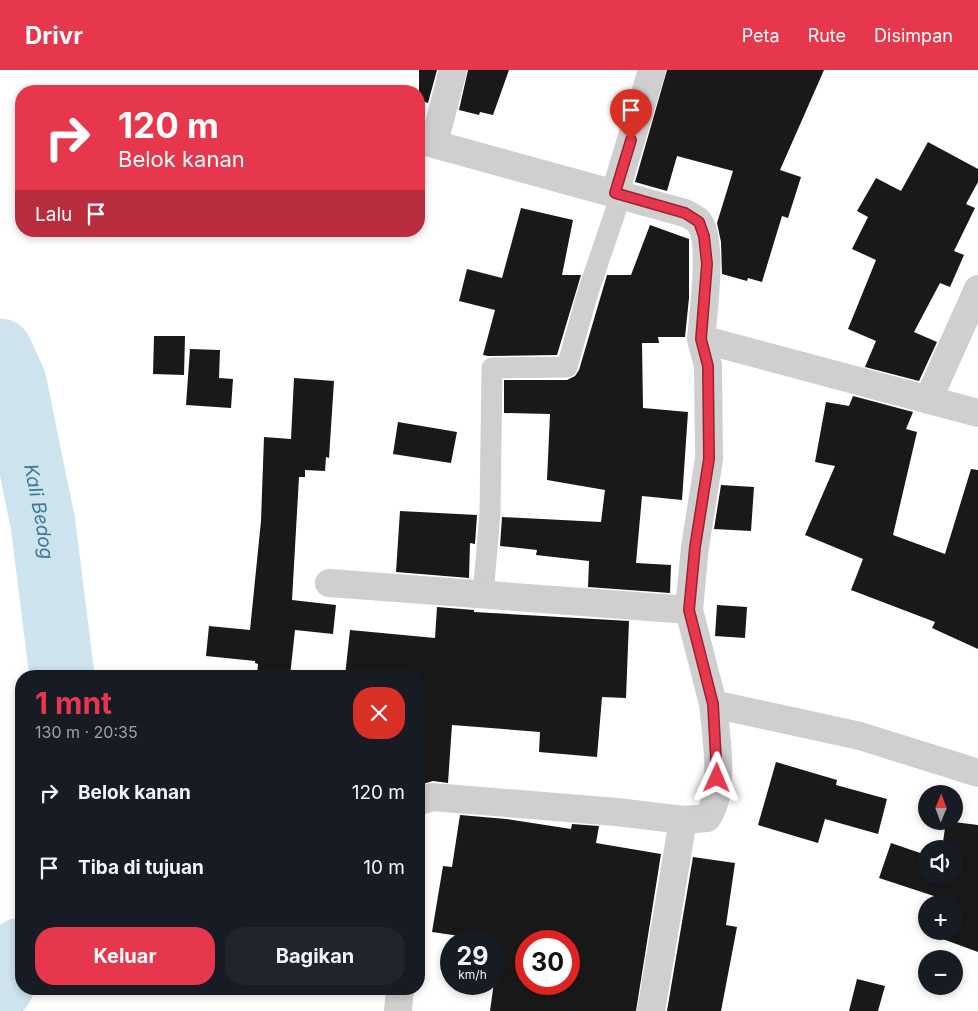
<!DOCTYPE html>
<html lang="id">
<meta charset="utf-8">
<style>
:root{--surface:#171b24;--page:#20242c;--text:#f1f3f6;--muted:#9ea1a6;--accent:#e6374d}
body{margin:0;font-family:Inter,sans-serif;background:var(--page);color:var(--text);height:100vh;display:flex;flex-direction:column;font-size:19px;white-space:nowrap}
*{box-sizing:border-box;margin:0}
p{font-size:16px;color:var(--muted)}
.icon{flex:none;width:28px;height:28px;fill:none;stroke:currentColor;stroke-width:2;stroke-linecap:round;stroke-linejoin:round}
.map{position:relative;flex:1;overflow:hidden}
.side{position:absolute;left:15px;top:600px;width:410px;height:325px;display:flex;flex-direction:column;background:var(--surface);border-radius:20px;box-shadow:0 2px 8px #0003}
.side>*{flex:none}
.guide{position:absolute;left:15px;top:15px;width:410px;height:152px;border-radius:20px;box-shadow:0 2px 8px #0003;background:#e6374d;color:#fff;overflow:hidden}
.needle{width:32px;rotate:1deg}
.controls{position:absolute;left:918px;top:715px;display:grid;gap:10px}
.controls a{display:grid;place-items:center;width:45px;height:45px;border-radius:50%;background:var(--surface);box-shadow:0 2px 8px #0003;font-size:25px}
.speed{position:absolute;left:440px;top:860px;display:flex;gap:10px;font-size:25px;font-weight:700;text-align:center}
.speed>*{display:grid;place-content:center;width:65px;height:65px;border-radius:50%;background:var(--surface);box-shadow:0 2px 8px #0003;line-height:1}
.speed small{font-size:12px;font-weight:400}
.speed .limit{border:8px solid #d22;background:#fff;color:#111}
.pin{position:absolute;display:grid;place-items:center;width:42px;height:42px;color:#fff;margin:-51px -21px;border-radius:50% 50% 50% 0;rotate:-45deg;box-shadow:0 0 5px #0007}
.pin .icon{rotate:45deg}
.me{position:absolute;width:55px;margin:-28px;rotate:1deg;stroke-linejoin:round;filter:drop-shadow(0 0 4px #0008)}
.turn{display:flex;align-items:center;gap:18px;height:105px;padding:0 20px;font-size:22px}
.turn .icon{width:65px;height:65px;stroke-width:2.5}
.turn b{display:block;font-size:35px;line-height:42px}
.then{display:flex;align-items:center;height:48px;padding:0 20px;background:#0003;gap:10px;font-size:19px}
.round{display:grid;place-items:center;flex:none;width:52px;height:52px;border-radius:20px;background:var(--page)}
.summary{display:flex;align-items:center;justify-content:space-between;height:85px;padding:0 20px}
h1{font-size:30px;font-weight:700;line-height:38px;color:var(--accent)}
.button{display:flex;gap:10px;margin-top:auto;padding:10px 20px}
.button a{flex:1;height:58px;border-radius:20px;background:var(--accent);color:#fff;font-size:20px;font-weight:700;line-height:58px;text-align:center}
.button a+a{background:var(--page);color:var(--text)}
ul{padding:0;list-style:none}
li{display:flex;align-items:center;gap:15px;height:75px;padding:0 20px}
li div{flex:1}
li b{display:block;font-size:19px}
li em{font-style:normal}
header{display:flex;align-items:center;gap:30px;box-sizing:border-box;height:70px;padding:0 25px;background:var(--accent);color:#fff}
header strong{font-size:24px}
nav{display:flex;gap:28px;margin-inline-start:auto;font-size:18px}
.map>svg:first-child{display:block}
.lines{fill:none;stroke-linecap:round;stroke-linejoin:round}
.river{stroke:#cde3ed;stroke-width:65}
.building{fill:#191919;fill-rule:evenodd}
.lane{stroke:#cfcfcf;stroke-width:21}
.street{stroke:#cfcfcf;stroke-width:28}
.route-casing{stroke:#962432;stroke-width:12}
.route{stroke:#e6374d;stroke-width:9}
.labels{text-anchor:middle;stroke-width:5;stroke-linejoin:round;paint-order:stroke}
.water-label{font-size:19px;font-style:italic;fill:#3e7896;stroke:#fff}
</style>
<header>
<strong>Drivr</strong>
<nav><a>Peta</a><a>Rute</a><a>Disimpan</a></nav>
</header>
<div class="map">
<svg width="978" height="941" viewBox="0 0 978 941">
<rect width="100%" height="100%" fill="#fff"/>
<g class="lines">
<g class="river">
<path id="s1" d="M0,281L14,312L43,454L62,606"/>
<path d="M0,918L21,880"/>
</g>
</g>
<path class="building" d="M419,0H437L428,33L419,30Z
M468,0H509L493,45L480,42L479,45L459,40Z
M667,0H824L780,100L801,107L788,148L782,146L762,212L748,208L747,211L722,204L721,172L717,153L733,101L677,86L667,121L635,112Z
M928,72L978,99V112L966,134L975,138L954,181L964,185L950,217L940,213L914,262L937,272L919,311L865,297L876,271L848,259L876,190L852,179L868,147L857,141L876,108L901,121Z
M521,138L573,150L562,205H581L557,285L488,286L483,285L495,240L459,231L467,199L502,208Z
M650,155L689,169V228L685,267H658L659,273H642L643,338L688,342L682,430L642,426L636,493L671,495L670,523L588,517L589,491L536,485L537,480L500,476L502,447L601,452L605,420L547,410L550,344L504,343V310H567L575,306L579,300L607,205H631Z
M154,266H185L184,305L153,304Z
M190,279L220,280L219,308L233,309L231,338L186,335Z
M294,308L334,311L329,388L326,387L325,401L305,400V407H299L292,530L336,535L333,564L295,560L290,606H257L258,594L255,593V591L206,586L209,556L250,560L261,451L264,367L291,369Z
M853,326L913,342L906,359L917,362L893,465L945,484L971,399L978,400V579L932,558L935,552L851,520L863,489L805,465L835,396L815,392L826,332L849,336Z
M398,352L457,362L451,393L393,384Z
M721,415L754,417L751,461L714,459Z
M400,441L477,445L475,474L470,473L469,508L396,502Z
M717,535L747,537L745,568L715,566Z
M437,537L474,540V542L629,551L626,628L602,627L597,687L539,682L540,662L452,655L448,713L433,711L419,715V606H345L350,560L435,568Z
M776,692L837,710L836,715L887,729L878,764L825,749L818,773L758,755Z
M460,745L506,749L571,759L572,754L599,756L596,773L661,784L636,941H490L499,876H494V871L432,862L443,796L452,797ZM526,871H569V914H526Z
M946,751L978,755V882L929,864L931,861H954V834H941L943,829L879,808L891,773L926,785V806H954V779H942Z
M693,787L735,793L726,855L737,857L721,941H667Z
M857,909L885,916L878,941H849Z"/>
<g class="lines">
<path class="lane" d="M483,525L490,443L492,298L567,297L588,222L621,125"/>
<path class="street" d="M419,70L685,143C689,145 695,148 698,151C714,167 703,246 701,269L978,343
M434,73L453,0
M615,123L652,0
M701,269L708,296L709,389L695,477L689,540L713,634L860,666L978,703
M928,330L978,219
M329,513L689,540
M419,731L432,727L617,742L683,750L651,941
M683,750L707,748C726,723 716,665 713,634
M398,941L400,919"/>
</g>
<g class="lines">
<g class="route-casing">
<path id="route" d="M631,70L615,123L685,143L699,152L704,166L707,194L701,269L708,296L709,389L695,477L689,540L713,634L717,708"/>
</g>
<use href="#route" class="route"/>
</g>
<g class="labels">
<g class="water-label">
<text dy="7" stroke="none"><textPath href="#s1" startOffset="166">Kali Bedog</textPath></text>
</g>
</g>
</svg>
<div class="controls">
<a><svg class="needle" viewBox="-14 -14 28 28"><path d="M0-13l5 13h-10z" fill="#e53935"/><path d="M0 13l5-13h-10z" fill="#9ea1a6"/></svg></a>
<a><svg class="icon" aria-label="sound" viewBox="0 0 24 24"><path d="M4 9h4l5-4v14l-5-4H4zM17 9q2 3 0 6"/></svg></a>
<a>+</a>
<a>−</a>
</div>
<div class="speed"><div>29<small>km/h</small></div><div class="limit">30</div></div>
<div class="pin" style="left:631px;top:70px;background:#d93025"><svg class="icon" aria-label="arrive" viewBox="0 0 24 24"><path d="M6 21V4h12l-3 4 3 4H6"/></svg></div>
<svg class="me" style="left:717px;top:708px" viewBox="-20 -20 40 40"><path d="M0-17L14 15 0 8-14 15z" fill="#e6374d" stroke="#fff" stroke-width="4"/></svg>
<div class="guide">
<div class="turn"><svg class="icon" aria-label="right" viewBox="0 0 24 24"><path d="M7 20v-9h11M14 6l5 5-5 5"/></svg><div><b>120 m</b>Belok kanan</div></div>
<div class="then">Lalu<svg class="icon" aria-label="arrive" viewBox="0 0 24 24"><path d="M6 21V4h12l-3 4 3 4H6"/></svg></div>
</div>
<section class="side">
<div class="summary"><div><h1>1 mnt</h1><p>130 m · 20:35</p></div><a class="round" style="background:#d93025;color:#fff"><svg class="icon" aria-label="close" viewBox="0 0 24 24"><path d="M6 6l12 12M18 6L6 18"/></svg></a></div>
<ul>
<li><svg class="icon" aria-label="right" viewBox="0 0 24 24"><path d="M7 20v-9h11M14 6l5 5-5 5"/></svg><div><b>Belok kanan</b></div><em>120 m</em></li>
<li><svg class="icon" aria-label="arrive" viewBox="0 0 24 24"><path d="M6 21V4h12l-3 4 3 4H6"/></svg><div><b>Tiba di tujuan</b></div><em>10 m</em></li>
</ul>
<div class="button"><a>Keluar</a><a>Bagikan</a></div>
</section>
</div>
